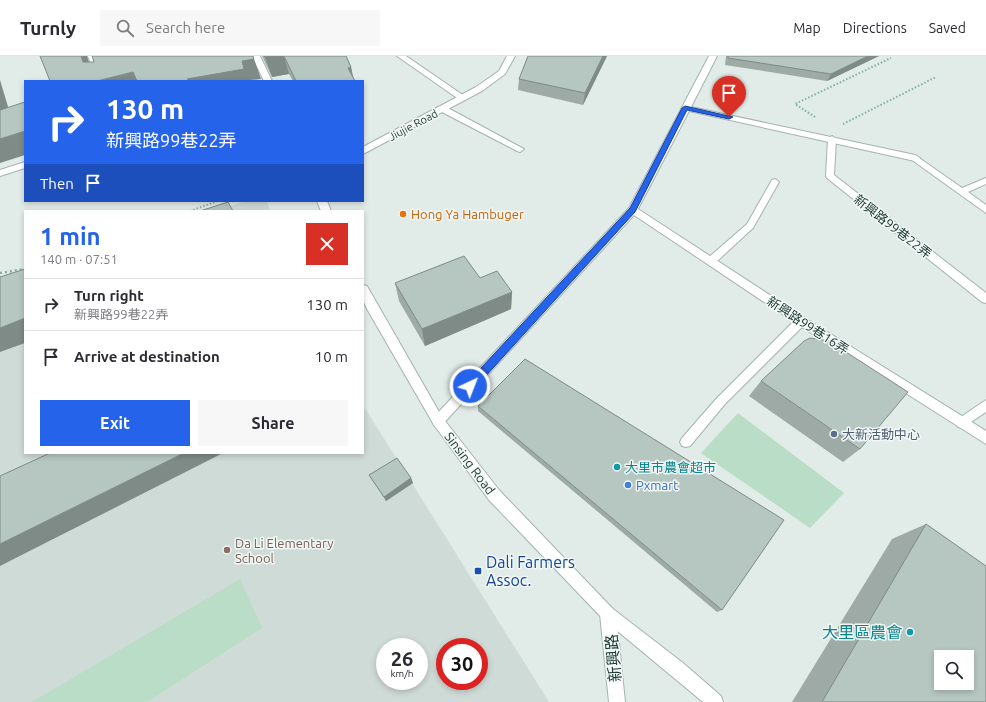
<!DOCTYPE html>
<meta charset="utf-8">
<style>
:root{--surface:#fff;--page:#f7f7f7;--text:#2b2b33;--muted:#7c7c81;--line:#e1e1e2;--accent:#2563eb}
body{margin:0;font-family:Ubuntu,"Noto Sans TC",sans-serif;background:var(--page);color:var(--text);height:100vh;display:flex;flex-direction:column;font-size:15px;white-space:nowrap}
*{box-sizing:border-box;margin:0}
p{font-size:13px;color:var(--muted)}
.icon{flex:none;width:22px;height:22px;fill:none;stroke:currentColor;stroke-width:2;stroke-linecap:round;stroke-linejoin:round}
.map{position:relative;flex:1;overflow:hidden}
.panel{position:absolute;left:24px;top:154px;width:340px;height:244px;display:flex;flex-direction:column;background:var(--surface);border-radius:0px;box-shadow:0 2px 6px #0003}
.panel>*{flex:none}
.top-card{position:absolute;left:24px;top:24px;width:340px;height:122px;border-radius:0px;box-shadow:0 2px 6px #0003;background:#2563eb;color:#fff;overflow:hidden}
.tools{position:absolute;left:934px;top:594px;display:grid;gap:8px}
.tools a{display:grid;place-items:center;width:40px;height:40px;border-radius:0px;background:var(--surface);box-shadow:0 2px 6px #0003;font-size:20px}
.speed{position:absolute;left:376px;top:582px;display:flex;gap:8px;font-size:20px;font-weight:700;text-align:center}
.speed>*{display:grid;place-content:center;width:52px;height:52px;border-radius:50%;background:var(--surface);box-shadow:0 2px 6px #0003;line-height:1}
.speed small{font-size:10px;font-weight:400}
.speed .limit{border:6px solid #d22;background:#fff;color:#111}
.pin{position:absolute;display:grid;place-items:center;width:34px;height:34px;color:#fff;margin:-41px -17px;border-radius:50% 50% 50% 0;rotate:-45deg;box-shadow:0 0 4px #0007}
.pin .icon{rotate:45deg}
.me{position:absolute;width:44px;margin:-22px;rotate:43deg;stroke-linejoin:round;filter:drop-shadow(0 0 3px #0008)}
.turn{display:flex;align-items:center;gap:14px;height:84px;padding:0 16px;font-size:18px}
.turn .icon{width:52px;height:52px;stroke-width:2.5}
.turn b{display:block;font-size:28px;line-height:34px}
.then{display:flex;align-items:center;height:38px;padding:0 16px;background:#0003;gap:8px;font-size:15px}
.round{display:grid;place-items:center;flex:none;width:42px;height:42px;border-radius:0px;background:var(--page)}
.head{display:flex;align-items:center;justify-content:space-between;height:68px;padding:0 16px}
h1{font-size:24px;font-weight:700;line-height:30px;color:var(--accent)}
.button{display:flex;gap:8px;margin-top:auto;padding:8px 16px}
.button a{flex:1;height:46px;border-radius:0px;background:var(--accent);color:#fff;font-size:16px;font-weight:700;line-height:46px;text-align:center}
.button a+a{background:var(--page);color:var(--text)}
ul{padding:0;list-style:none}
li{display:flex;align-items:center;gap:12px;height:52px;padding:0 16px;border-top:1px solid var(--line)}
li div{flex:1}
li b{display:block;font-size:15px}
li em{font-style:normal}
header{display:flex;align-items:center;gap:24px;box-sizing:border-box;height:56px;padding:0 20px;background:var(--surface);border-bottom:1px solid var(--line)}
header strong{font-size:19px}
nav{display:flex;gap:22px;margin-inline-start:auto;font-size:14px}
.search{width:280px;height:36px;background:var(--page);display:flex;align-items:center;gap:10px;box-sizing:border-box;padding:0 14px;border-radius:0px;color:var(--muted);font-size:15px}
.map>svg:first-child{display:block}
.built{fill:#cfdbd7;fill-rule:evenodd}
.green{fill:#b9ddc6}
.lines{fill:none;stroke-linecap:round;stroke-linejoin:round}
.service-casing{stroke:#a4b3af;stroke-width:2}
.minor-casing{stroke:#a4b3af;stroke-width:2}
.tertiary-casing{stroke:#a4b3af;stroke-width:2}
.path-far1{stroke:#81afa5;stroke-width:2;stroke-dasharray:1.5 2;stroke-linecap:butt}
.path{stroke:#81afa5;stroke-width:2.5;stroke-dasharray:2 3;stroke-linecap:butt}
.service{fill:#fff;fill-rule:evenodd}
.minor{fill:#fff;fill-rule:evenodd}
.tertiary{fill:#fff;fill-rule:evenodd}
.wall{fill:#9daaa6}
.shaded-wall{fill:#7f8b87}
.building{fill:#b6c6c1;stroke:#7f8b87;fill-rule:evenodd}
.route{fill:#2563eb;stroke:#184099}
.food-dot{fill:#e8710a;stroke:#f1f8f5;stroke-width:1.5}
.service-dot{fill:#5c6f8a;stroke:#f1f8f5;stroke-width:1.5}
.culture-dot{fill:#0f9aa8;stroke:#f1f8f5;stroke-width:1.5}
.shop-dot{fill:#3f7fe0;stroke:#f1f8f5;stroke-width:1.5}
.education-dot{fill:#8d6e63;stroke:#f1f8f5;stroke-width:1.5}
.transit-dot{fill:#1a4fb4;stroke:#f1f8f5;stroke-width:1.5}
.labels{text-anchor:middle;stroke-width:3;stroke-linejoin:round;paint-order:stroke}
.far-street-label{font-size:11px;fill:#213c37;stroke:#f1f8f5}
.food-label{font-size:13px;fill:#c56008;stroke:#f1f8f5;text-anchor:start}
.street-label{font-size:13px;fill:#213c37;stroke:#f1f8f5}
.service-label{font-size:13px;fill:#4e5e75;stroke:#f1f8f5;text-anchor:start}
.culture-label{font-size:13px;fill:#0d838f;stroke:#f1f8f5;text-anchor:start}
.shop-label{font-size:13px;fill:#366cbe;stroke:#f1f8f5;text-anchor:start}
.education-label{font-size:13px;fill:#785e54;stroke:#f1f8f5;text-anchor:start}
.near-transit-label{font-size:16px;fill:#164399;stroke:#f1f8f5;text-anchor:start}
.near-culture-label{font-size:16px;fill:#0d838f;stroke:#f1f8f5;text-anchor:end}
.near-street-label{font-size:16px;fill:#213c37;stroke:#f1f8f5}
</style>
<header>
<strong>Turnly</strong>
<div class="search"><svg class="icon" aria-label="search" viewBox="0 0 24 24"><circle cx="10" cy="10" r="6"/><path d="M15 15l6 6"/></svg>Search here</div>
<nav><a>Map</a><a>Directions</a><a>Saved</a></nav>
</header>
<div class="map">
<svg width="986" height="646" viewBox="0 0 986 646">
<rect width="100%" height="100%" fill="#e1ebe8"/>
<path class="built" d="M245,145H267L270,155H218Z
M25,226V397H363V349L549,646H0V235ZM385,591H419V625H385ZM445,591H479V625H445Z"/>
<path class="green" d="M738,357L844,437L810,472L701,397Z
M240,523L262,572L147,646H32Z"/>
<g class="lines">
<g class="service-casing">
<path id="service" d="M88,0H96L105,25H97Z
M397,0H406L467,42L463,44H460Z
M440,51H446L524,93L520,96L517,95L440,55Z
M832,80L836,83L834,119L986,237V247L982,246L827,122L826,120L828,83Z
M915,99L962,132L986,122V128L968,136L986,149V157L912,104L911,102L912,100Z
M775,123L779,126L753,172L714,208H708L706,205L708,202L747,168L772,124Z
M801,261L805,262L806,265L805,268L725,348L690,390L686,391L682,390L680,386L682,382L717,342L797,262Z
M986,344V356L962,372L958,371L956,367L958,363Z"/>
</g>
<g class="minor-casing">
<path id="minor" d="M507,0H515L505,18L482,35L363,98V91L476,31L499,15Z
M709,0H717L691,51L915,99L920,102L915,105L689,55L638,153L805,262L986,375V388L797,268L634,159L442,369L438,371L434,369L432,365L434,361L629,152Z
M608,550L613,553L616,558L625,646H609L600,558L603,553Z"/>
</g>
<g class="tertiary-casing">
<path id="tertiary" d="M252,0H260L272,25H264Z
M25,106V112L0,120V114Z
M317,145H327L331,155H321Z
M363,229L367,230L442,361L499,434L613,553L683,607L721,640L723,646H703L603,563L489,444L434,369L367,253L363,244Z"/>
</g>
<path class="path-far1" d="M815,61L795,48L891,2
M843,68L936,21
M190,155L218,145"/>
<path class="path" d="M0,217L25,213"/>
<use href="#service" class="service"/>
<use href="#minor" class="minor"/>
<use href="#tertiary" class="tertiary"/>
</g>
<path class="wall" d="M262,0H346L351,11L353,22L355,25H293L289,18L272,21Z
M528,0H607L583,49L518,34L519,23Z
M726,0H879L827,25L725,9Z
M480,222L512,236L511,253L425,290L399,245L395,227Z
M761,325L860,393L843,406L749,340Z
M478,350L722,554L717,556L478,355Z
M369,419L411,422L413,427L386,445Z
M926,468L986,646H792L892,483Z"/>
<path class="shaded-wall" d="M81,0H87L95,25L83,6Z
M273,0H284L289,18L272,21L265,1Z
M603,0H607L583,49L585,37Z
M868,0H879L827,25L831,18Z
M254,3L261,23L250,24V25H189L187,23L242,5Z
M351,11L354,25L348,12Z
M133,16L138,25H97Z
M0,24L15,74L0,56Z
M25,75V99L0,107V83Z
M512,236L511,253L425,290L422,273Z
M25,262V287L0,296V272Z
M184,397H223L0,510V488Z
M411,422L413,427L386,445L384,441Z"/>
<path class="building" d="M40,0H81L83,6H94L92,0H253L254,3L242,5L244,13L187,23L189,25H137L133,16L97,25H50Z
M264,0H273L265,1Z
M284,0H346L351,11L348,12L355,25H296Z
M528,0H603L585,37L519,23Z
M728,0H868L831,18L728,2Z
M25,46V75L0,83V54Z
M228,146L233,155H200Z
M464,200L480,222L497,215L512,236L422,273L395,227Z
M25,213V262L0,272V221Z
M810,282L817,283L829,285L908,336L860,393L761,325L804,285Z
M525,303L784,464L722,554L478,350Z
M50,397H184L0,488V420Z
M397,402L411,422L384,441L369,419Z
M926,468L986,510V646H822ZM941,601H967V627H941Z"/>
<path class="route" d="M685,50L733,61L729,63L687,54L635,156L474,333H467L466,330L467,327L630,152L682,52Z"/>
<circle class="food-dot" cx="403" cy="158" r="4"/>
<circle class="service-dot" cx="834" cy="378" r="4"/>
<g class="culture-dot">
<circle cx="617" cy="411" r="4"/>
<circle cx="910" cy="576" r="4"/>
</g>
<circle class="shop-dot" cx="628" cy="429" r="4"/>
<circle class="education-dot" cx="227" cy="494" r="4"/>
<rect class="transit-dot" x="474" y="511" width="8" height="8" rx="2"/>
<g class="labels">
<g class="far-street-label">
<text transform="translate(413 69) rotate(-28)" y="4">Jiujie Road</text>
</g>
<g class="food-label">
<text x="411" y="163">Hong Ya Hambuger</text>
</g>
<g class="street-label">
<text transform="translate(893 170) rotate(38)" y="5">新興路99巷22弄</text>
<text transform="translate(808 269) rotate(33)" y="5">新興路99巷16弄</text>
<text transform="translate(470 407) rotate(53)" y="5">Sinsing Road</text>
</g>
<g class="service-label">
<text x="842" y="383">大新活動中心</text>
</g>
<g class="culture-label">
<text x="625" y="416">大里市農會超市</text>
</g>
<g class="shop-label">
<text x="636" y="434">Pxmart</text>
</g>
<g class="education-label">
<text x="235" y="492">Da Li Elementary<tspan x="235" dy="15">School</tspan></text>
</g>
<g class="near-transit-label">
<text x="486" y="512">Dali Farmers<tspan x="486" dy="18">Assoc.</tspan></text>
</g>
<g class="near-culture-label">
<text x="902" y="582">大里區農會</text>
</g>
<g class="near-street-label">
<text transform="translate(613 602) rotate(-95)" y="6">新興路</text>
</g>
</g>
</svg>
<div class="tools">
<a><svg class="icon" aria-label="search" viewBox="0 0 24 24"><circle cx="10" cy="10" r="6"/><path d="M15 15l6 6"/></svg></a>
</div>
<div class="speed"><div>26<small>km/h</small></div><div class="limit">30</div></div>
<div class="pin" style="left:729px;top:61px;background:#d93025"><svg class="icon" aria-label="arrive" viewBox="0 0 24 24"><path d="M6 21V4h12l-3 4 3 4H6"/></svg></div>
<svg class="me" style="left:470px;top:330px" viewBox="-20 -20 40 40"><circle r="17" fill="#2563eb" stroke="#fff" stroke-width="3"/><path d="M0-11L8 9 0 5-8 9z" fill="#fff"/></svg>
<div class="top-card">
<div class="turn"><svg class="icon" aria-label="right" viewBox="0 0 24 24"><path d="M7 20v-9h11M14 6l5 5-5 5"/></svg><div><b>130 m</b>新興路99巷22弄</div></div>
<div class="then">Then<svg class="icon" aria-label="arrive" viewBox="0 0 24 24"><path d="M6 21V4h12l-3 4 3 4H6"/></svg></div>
</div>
<section class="panel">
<div class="head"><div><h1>1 min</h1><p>140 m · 07:51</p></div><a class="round" style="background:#d93025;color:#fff"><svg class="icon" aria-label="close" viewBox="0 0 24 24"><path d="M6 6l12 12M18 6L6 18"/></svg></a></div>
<ul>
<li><svg class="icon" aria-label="right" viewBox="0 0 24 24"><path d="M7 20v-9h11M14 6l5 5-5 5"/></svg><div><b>Turn right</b><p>新興路99巷22弄</p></div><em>130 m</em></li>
<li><svg class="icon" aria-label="arrive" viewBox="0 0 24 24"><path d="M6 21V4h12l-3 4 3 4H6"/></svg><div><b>Arrive at destination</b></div><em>10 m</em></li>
</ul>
<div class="button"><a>Exit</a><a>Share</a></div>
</section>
</div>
